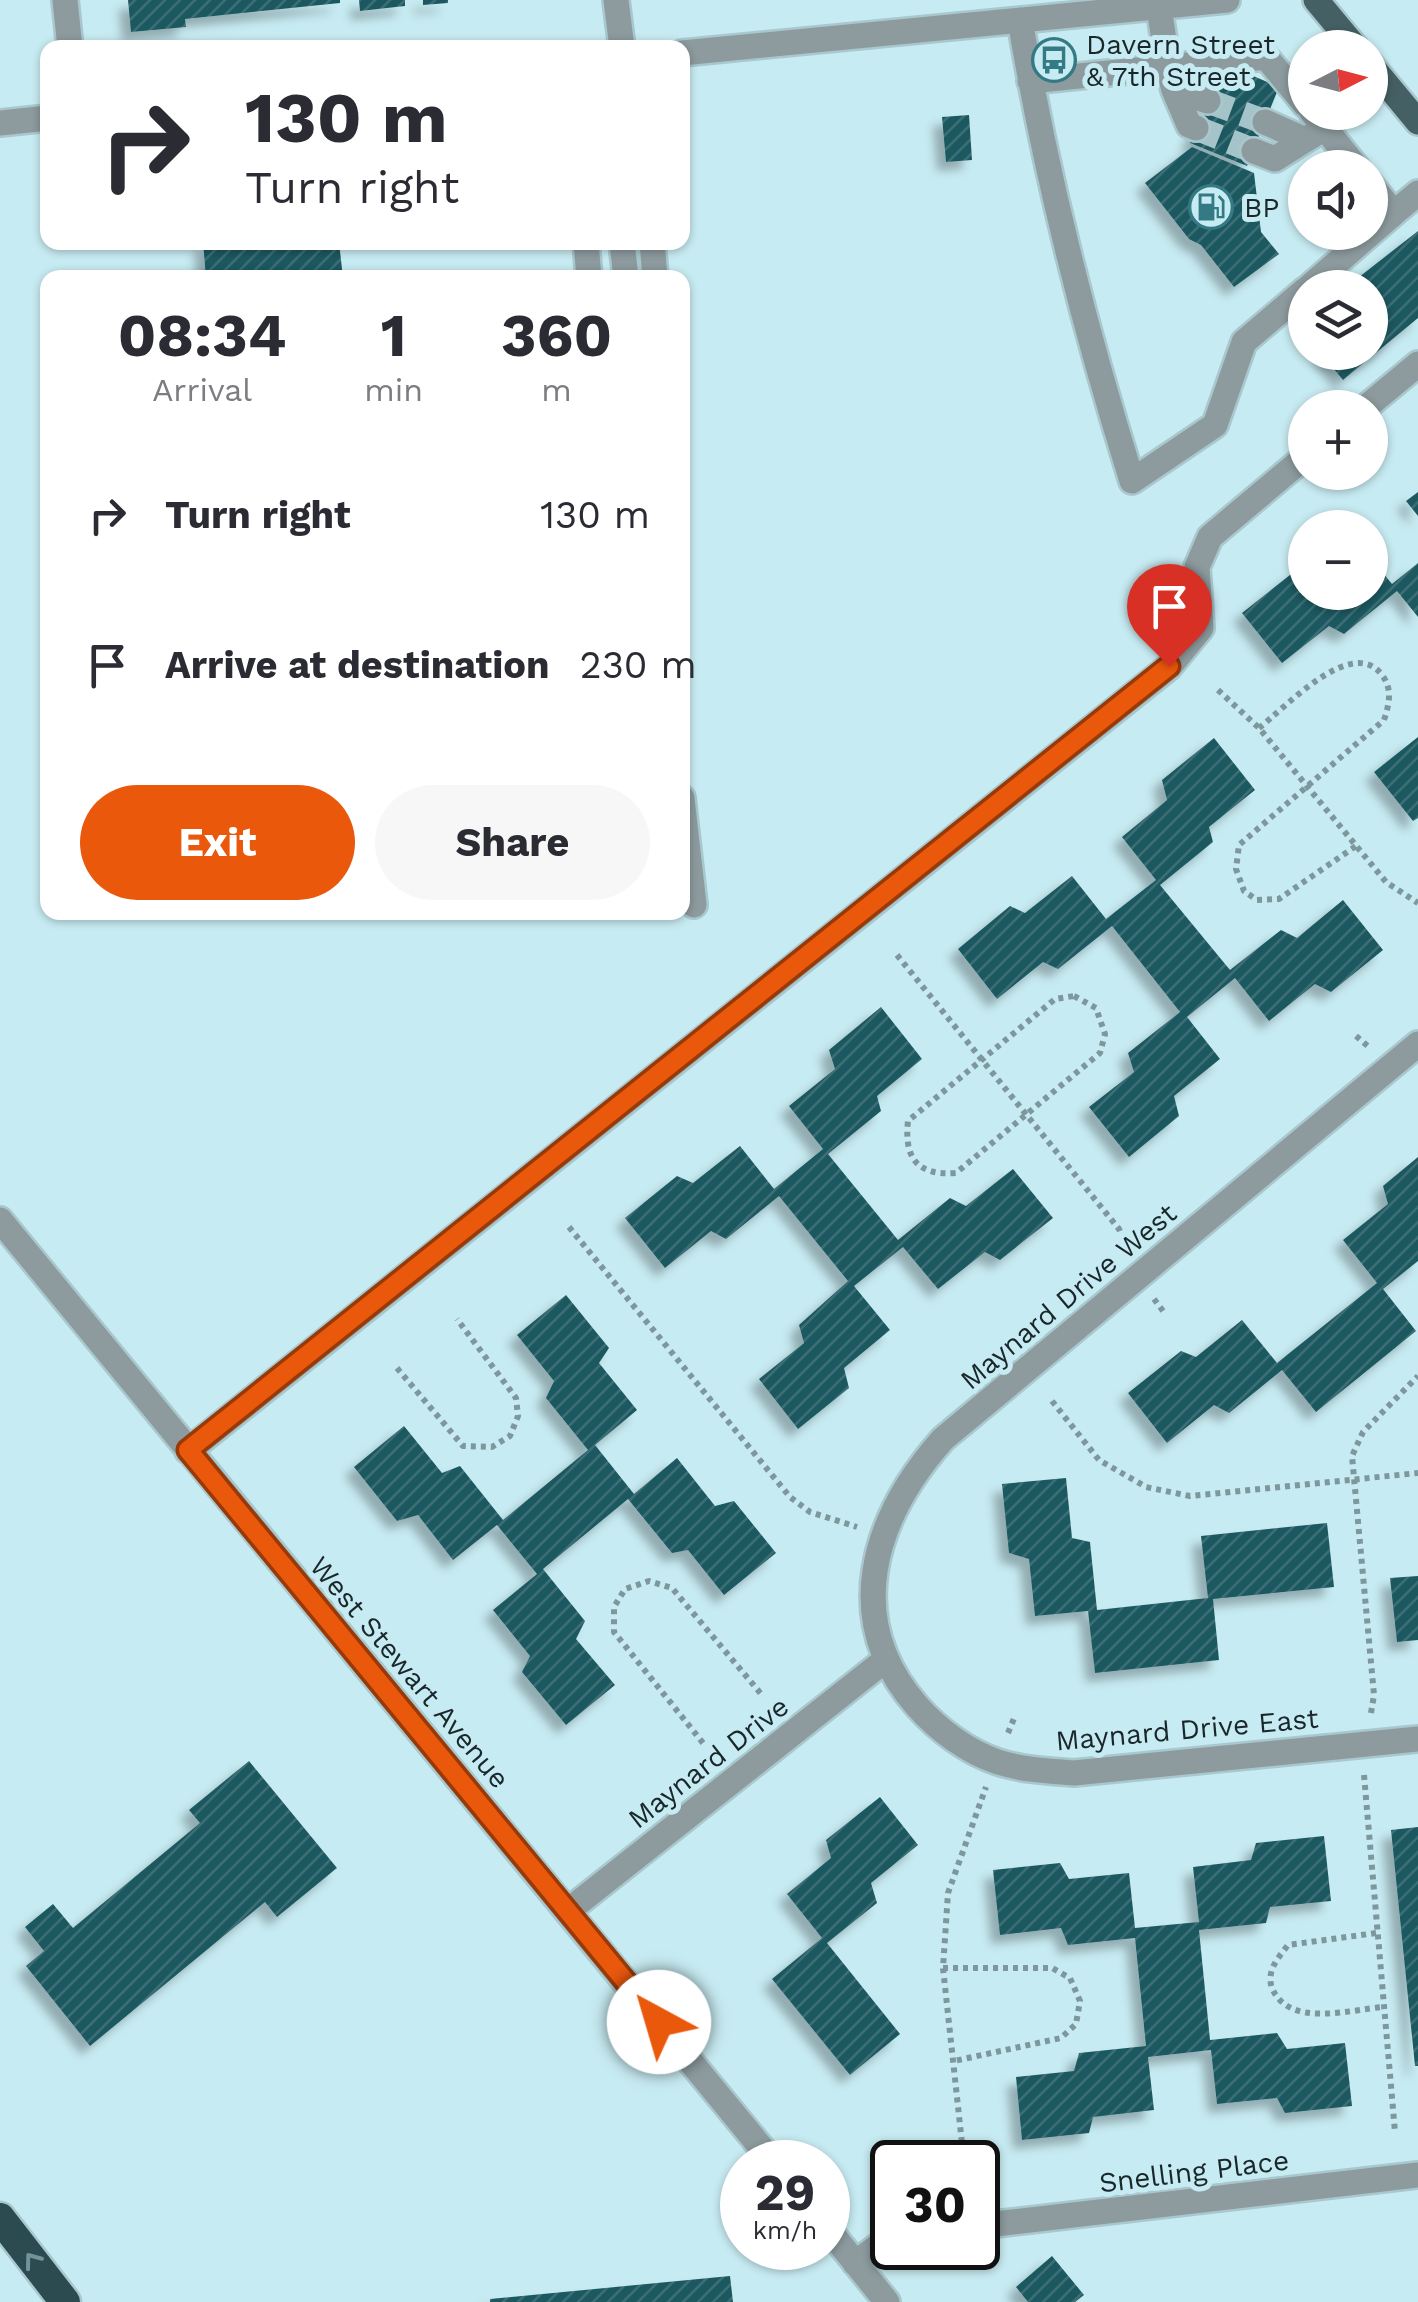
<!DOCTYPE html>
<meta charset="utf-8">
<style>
:root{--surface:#fff;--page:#f7f7f7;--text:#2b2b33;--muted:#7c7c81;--accent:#ea580c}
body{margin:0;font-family:"Work Sans",sans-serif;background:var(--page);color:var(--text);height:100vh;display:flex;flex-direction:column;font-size:38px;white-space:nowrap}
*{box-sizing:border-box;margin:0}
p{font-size:32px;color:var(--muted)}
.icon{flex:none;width:55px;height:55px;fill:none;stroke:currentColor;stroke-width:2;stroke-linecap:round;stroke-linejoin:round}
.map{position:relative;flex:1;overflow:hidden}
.details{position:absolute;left:40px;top:270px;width:650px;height:650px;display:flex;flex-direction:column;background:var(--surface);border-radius:20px;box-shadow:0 2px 8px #0004}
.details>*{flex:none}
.top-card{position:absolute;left:40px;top:40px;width:650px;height:210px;border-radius:20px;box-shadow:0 2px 8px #0004;background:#fff;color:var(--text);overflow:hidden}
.needle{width:65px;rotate:84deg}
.controls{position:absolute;left:1288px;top:30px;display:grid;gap:20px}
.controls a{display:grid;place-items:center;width:100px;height:100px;border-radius:50%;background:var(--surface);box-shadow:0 2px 8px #0004;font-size:50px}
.speed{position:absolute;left:720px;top:2140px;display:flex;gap:20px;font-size:50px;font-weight:700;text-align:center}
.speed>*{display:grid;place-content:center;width:130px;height:130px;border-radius:50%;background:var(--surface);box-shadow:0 2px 8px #0004;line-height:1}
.speed small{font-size:25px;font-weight:400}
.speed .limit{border:5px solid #111;border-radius:15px;background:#fff;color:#111}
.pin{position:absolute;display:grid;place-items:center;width:85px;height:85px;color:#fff;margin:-102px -42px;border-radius:50% 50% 50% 0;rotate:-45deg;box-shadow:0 0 10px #0007}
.pin .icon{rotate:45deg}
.me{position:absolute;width:110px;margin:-55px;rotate:321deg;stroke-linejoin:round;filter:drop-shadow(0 0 8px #0008)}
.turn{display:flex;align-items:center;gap:35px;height:210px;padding:0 40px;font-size:45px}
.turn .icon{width:130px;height:130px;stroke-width:2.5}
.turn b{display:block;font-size:70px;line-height:85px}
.eta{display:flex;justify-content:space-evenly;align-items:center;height:170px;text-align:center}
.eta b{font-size:60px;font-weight:700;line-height:70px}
.primary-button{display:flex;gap:20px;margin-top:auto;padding:20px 40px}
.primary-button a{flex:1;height:115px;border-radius:60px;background:var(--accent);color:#fff;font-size:40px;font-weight:700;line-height:115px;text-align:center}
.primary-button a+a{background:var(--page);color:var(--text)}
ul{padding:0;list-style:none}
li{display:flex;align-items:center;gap:30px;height:150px;padding:0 40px}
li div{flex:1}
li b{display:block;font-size:38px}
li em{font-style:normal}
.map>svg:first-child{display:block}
.building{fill:url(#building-hatch);filter:url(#shadow)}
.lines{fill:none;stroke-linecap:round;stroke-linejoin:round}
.minor-tunnel{stroke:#a4c4ca;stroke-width:25;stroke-dasharray:25 12;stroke-linecap:butt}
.minor-casing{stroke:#a8c8ce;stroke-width:30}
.major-casing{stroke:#a8c8ce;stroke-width:30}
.highway-casing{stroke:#a8c8ce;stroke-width:35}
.path{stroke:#7d979d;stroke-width:6;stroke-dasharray:5 5;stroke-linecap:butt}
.minor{stroke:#8d9b9e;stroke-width:25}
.major{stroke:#456064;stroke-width:25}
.highway{stroke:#2b4b50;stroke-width:30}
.oneway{stroke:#719399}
.route-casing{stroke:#983908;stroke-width:25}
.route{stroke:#ea580c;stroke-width:18}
.labels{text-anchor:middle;stroke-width:10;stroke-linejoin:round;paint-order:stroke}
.poi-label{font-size:28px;fill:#19272a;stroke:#c7ebf2;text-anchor:start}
.street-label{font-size:28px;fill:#19272a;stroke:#c7ebf2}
</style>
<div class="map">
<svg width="1418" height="2302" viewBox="0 0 1418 2302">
<defs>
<pattern id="building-hatch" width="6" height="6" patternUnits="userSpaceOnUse" patternTransform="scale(2.5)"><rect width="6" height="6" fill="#1f5961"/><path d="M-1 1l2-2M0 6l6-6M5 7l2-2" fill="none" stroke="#3e6d74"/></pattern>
<filter id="shadow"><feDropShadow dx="-9" dy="9" stdDeviation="5" flood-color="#0004"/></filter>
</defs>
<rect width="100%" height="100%" fill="#c7ebf2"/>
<path class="building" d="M128,0H340V3L185,19L186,27L131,32Z
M359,0H405V6L360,11Z
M423,0H448V3L423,5Z
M1223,63L1279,87L1247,166L1190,143Z
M969,115L972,160L946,162L942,117Z
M1192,147L1254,173L1261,232L1279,254L1234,287L1201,245L1189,239L1145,183Z
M1418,231V318L1343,380L1320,352H1370V288H1345Z
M203,242H339L343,278H206Z
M1418,492V516L1406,501Z
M1370,557L1392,584L1418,563V617L1397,591L1344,634L1329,626L1282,663L1242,613L1295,571L1305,575V592H1370Z
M1418,737V818L1413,821L1374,772Z
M1214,738L1255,790L1209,827L1213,842L1160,885L1230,970L1281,930L1297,938L1343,900L1383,950L1331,992L1315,984L1269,1021L1235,978L1187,1017L1220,1059L1174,1096L1179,1116L1129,1157L1089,1107L1134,1072L1128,1053L1180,1012L1112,926L1058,969L1043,962L997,999L958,949L1010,906L1025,913L1072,876L1106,919L1156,880L1122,837L1167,800L1162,780Z
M881,1007L922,1059L877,1096L881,1111L828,1154L898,1240L950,1198L966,1206L1013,1169L1053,1218L1000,1260L985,1252L938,1289L903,1247L854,1286L890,1330L844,1368L849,1388L798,1429L759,1379L804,1343L799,1325L848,1281L779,1196L726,1239L711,1231L665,1268L625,1218L677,1176L693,1183L740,1146L774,1189L823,1149L789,1106L835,1069L829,1050Z
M1418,1157V1261L1383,1289L1416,1331L1316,1412L1282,1370L1229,1413L1214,1405L1167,1443L1128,1393L1181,1351L1196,1357L1242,1320L1277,1363L1377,1283L1343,1240L1388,1204L1383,1186Z
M566,1295L609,1348L599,1363L637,1410L595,1445L634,1494L677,1458L715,1506L734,1501L776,1553L724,1595L688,1550L672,1553L628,1499L543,1569L585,1621L576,1639L615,1685L566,1725L522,1672L530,1656L493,1610L537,1574L497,1525L453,1560L418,1515L397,1521L354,1467L404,1426L442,1473L460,1466L503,1520L588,1450L546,1398L554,1381L517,1335Z
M1066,1478L1072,1538L1090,1542L1097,1610L1208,1598L1201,1536L1327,1523L1334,1587L1213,1599L1219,1660L1095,1673L1088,1611L1035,1616L1029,1559L1009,1553L1002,1484Z
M1418,1576V1640L1397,1642L1390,1578Z
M249,1761L337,1868L277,1917L265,1902L90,2046L26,1966L44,1951L25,1927L53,1904L73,1928L200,1823L189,1810Z
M880,1797L918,1845L871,1883L877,1903L827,1943L900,2034L850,2075L772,1979L822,1938L787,1894L831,1858L826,1840Z
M1418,1827V2066H1415L1391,1830Z
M1324,1836L1331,1901L1270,1907L1266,1923L1199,1930L1210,2040L1277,2033L1287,2049L1345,2043L1352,2106L1285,2113L1277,2098L1217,2104L1211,2050L1148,2057L1154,2110L1093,2117L1089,2133L1022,2140L1016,2077L1074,2071L1079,2053L1146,2046L1135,1938L1068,1945L1061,1928L1000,1935L993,1870L1060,1863L1069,1879L1129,1873L1135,1928L1199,1922L1193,1867L1251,1860L1256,1843Z
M1052,2256L1084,2295L1075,2302H1028L1016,2287Z
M730,2276L733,2302H490V2299Z"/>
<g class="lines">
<path class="minor-tunnel" d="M1208,101L1265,122
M1196,128L1254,151"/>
<g class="minor-casing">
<path id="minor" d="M65,0L70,48
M616,0L622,48
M1159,7L1168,67L1174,90L1208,101
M1020,20C1046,176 1085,330 1132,481L1215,425L1244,342L1305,290
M682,53L1227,0
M1030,81L1266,57L1305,104
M1174,90L1189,125L1196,128
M1312,112L1357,168
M1265,122L1305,140L1325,128
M0,123L48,118
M1254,151L1275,159L1305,140
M1370,184L1394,213L1418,193
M586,242L589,278
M622,242L626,278
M652,242L655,278
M1308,288L1394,213
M1365,408L1418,364
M682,798L694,905
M1418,1044L943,1439C873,1518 841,1619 917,1706C938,1730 968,1752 998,1762C1023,1770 1048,1771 1074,1773L1418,1739
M0,1220L773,2162
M188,1451L1169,667L1201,628L1197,567L1210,537L1305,457
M568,1911L884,1661
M978,2226L1418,2175
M828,2229L887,2302
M855,2263L881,2244L892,2241"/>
</g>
<g class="major-casing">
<path id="major" d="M1316,0L1356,48
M1370,64L1418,122"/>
</g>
<g class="highway-casing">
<path id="highway" d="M0,2218L65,2302"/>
</g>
<path class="path" d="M1218,690L1259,728L1386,882L1418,903
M1259,728C1286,707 1352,635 1382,675C1393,689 1389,705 1384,720L1239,845L1236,869L1244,891L1257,900L1279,899L1356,846
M897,955L1119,1229L1127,1249
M1074,996L1096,1008L1105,1034L1100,1053L956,1173C917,1176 904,1158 908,1121L1055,999Z
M1356,1036L1370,1048
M569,1227L790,1497L810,1512L857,1527
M1154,1299L1163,1311
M397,1368L463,1446L492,1447L510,1436L518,1416L516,1398L457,1319
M1052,1401L1099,1460L1146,1487L1190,1496L1418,1473
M1371,1713L1374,1695L1352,1456L1363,1432L1418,1376
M1008,1733L1015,1716
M703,1743L614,1632V1607L625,1589L649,1581L672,1588L762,1695
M1364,1775L1395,2132
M1376,1933L1288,1945C1278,1958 1266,1971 1272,1988C1289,2028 1348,2010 1383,2007
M943,1968H1052L1070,1978L1080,2001L1076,2024L1061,2038L954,2061
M964,2162L943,1968L948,1893L986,1787"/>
<use href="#minor" class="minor"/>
<use href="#major" class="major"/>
<use href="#highway" class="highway"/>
</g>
<defs><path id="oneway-chevron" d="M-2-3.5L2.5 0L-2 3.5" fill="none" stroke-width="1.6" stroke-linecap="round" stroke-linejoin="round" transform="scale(2.5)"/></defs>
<use class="oneway" href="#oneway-chevron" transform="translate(32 2260) rotate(-127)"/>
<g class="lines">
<g class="route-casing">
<path id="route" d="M659,2022L188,1450L1169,666"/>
</g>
<use href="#route" class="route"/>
</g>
<defs>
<g id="bus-ring" transform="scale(2.25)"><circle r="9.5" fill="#c7ebf2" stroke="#337a85" stroke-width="1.5"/><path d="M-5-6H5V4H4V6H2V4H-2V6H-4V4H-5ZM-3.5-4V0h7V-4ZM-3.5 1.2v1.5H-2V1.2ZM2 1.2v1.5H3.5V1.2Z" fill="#337a85"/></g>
<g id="fuel-ring" transform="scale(2.25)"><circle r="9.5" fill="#c7ebf2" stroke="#337a85" stroke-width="1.5"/><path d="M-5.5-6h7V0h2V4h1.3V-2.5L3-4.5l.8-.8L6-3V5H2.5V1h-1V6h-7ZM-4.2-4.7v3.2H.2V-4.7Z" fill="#337a85"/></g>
</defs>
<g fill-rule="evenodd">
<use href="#bus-ring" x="1054" y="60"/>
<use href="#fuel-ring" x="1211" y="207"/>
</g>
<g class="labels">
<g class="poi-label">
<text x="1086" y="54">Davern Street<tspan x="1086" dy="32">&amp; 7th Street</tspan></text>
<text x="1244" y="217">BP</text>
</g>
<g class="street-label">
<text transform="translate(1068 1296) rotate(-40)" y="10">Maynard Drive West</text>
<text transform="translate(410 1672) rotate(50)" y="10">West Stewart Avenue</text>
<text transform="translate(1187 1729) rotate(-5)" y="10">Maynard Drive East</text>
<text transform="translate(708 1762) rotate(-38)" y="10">Maynard Drive</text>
<text transform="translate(1194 2171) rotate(-7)" y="10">Snelling Place</text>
</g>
</g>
</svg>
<div class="controls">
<a><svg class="needle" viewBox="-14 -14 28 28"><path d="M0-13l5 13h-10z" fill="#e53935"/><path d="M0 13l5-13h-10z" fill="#7c7c81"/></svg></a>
<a><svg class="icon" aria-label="sound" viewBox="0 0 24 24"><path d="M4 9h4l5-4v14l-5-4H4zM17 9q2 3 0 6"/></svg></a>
<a><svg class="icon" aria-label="layers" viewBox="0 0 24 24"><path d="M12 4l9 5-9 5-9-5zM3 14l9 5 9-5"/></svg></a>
<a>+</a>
<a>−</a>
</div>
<div class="speed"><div>29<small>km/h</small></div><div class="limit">30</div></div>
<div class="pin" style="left:1169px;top:666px;background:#d93025"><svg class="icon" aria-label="arrive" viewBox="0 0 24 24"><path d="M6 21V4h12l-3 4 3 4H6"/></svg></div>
<svg class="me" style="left:659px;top:2022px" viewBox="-20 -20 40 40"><circle r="19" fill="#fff"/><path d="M0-13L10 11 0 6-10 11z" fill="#ea580c"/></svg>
<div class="top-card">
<div class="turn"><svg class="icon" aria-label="right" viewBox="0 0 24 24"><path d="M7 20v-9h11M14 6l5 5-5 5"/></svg><div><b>130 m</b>Turn right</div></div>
</div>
<section class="details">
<div class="eta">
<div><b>08:34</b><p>Arrival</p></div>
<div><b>1</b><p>min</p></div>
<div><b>360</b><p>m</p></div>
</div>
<ul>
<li><svg class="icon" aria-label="right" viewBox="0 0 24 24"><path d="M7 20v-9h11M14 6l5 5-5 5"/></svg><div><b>Turn right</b></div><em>130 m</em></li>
<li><svg class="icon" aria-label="arrive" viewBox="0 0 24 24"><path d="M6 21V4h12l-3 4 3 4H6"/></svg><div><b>Arrive at destination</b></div><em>230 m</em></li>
</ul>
<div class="primary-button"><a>Exit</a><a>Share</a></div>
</section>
</div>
